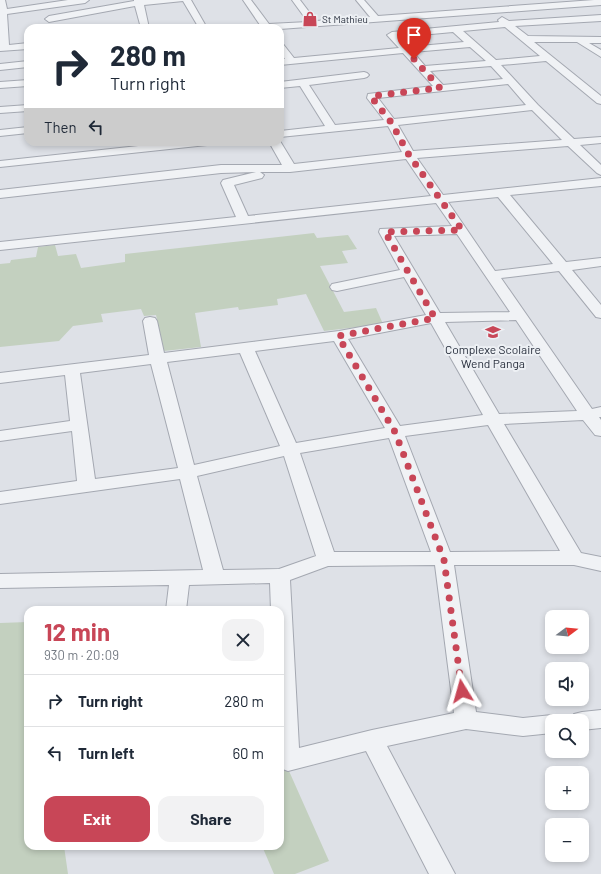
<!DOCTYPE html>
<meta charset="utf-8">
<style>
:root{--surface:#fff;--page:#f2f2f3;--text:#1f2937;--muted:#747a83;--line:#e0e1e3;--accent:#c84657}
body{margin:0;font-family:Barlow,sans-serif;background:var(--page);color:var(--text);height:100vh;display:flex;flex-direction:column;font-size:15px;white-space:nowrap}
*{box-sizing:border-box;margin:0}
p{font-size:13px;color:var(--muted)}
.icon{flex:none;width:22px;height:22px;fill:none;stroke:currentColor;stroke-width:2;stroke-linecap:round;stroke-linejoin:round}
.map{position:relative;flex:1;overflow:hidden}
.sheet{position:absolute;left:24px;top:606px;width:260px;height:244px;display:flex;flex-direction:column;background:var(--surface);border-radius:12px;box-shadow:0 2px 6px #0003}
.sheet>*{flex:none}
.guide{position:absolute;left:24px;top:24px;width:260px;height:122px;border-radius:12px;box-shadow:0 2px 6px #0003;background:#fff;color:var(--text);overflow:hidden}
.needle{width:26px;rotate:74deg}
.controls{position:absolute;left:545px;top:610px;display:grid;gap:8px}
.controls a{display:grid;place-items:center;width:44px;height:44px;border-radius:8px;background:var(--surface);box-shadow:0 2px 6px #0003;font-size:20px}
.pin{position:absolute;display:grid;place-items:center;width:34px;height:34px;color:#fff;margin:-41px -17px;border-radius:50% 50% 50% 0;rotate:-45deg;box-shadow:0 0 4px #0007}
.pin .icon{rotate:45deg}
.me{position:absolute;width:44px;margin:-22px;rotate:352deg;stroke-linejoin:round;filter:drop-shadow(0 0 3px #0008)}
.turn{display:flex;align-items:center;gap:14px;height:84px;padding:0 20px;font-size:18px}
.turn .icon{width:52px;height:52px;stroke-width:2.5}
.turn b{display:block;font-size:28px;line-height:34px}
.then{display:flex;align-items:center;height:38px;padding:0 20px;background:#0003;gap:8px;font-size:15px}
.round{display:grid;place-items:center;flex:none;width:42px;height:42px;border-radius:12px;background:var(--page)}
.headline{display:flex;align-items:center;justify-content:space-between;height:68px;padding:0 20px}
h1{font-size:24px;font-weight:700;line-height:30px;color:var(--accent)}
.cta{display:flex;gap:8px;margin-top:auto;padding:8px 20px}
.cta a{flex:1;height:46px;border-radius:12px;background:var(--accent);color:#fff;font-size:16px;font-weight:700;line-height:46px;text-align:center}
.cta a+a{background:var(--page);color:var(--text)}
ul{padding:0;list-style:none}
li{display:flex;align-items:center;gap:12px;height:52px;padding:0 20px;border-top:1px solid var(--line)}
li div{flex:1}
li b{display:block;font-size:15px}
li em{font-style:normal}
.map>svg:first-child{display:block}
.green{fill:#c3d0bf}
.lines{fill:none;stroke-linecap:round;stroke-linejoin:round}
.minor-casing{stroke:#a4a8b1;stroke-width:2}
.minor{fill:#f0f2f5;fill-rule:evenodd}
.route{stroke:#c84657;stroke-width:7;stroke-dasharray:0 12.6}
.labels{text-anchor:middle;stroke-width:4;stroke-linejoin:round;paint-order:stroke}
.far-poi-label{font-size:10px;fill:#282f3d;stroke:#edf0f4;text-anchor:start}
.poi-label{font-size:12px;fill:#282f3d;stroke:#edf0f4}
</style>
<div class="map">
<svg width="601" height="874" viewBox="0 0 601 874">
<rect width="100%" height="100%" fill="#dee1e7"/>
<path class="green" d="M314,233L317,238L348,235L357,249L342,251L348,263L320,266L344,312L376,308L383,324L324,331L306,294L277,299L278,305L239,310L238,307L195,313L201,347L164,351L156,315L144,316L141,309L101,314L103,322L73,326L59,341L0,347V264L10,263L11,260L36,257L38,247L55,245L58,256L76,254L81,268L125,262V254Z
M28,622V846H64L68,874H0V623Z
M280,765L289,771L329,861L295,874H274L262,846H280Z"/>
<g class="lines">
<g class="minor-casing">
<path id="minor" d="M0,0H5L7,9L68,0H89L85,3L7,14L9,45L28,43V49L0,51Z
M134,0H191L207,28H199L183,1L144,5L149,28H141L135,6L49,22L45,19L49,16L134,1Z
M243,0H251L269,24L308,22L292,0H300L316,21L370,17L356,0H364L378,16L594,0H601V5L280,29L254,28L255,26L260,25Z
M601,15V21L515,26L528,36L601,37V43H589L601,50V57L577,42H534L601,96V104L597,103L546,61L501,65L538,105L574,139L601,137V143L580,145L601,165V175L597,173L568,146L417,158L443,195L601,178V186L510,195L566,262L601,258V266L572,270L601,305V318L596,317L559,271L501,278L592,409L601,407V417H599L601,420V436L595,435L583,420L504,424L581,553L601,557V571L574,565H454L476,712L523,718L552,715L560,717L562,721H552V733L523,736L466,729L387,746L455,874H429L366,751L288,771L280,768V610H271L270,583L189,585L186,610H166L169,585L0,588V574L203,570L180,479L0,504V492L77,481L72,431L0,441V431L70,421L65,375L0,383V373L149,355L143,321L145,318L150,317L155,318L157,321L164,353L339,331L426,315L404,277L337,291L332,290L330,287L332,284L337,283L400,270L379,232L380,229L452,226L436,203L0,250V242L236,217L221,183L223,180L256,172L221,173L0,198V190L221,165H282L269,142L280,141L294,164L402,152L388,126L280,137V131L325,126L300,86L280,88V82L364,72L367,73L369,75L367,77L364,78L309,85L335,125L384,120L367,98L368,94L433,86L403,53L280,65V59H285L280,52V43L283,44L294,58L399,48L387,35L392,32L499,22L498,20L502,17L509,21ZM505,27L540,56L496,60L463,31ZM453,32L464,42L408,47L399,37ZM470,47L486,61L425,66L413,52ZM491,66L503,79L443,85L430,71ZM508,84L526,105L394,119L378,98ZM532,110L562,140L413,151L398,125ZM406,159L431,196L248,216L234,185L262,178L264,175L260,172H290ZM498,197L553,264L495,271L448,202ZM457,234L510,312L440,313L394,236ZM516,320L577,411L499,414L445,322ZM431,323L483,415L400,426L348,339ZM334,341L385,428L296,443L255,351ZM240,353L280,446L194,465L167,362ZM151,364L178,468L95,479L80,373ZM488,425L560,551L450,552L405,436ZM389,438L431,552H334L300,453ZM284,456L316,556L279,569L223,570L197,476ZM435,565L454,713L372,730L299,748L290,580L328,566Z
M28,61V67L0,70V64Z
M28,80V86L0,88V82Z
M28,105V111L0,113V107Z
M28,127V133L0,136V130Z
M175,142H213L207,145L0,167V161Z
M601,710V728L582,730V721H571L574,714L582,712Z"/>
</g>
<use href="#minor" class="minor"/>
</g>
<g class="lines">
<path class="route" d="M414,59L440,88L372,96V98L391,122L409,155L462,230L385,232L435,318L338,336L395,432L444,560L462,691"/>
</g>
<defs>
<g id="shop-bare" transform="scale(1.2)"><path d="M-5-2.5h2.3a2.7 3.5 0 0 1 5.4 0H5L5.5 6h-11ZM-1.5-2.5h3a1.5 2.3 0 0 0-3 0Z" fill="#c84657" stroke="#edf0f4" stroke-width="2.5" paint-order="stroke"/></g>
<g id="school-bare" transform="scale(1.2)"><path d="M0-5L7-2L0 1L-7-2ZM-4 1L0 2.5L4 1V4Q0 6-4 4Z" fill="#c84657" stroke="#edf0f4" stroke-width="2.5" paint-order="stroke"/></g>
</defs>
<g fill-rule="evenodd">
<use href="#shop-bare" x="310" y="19"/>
<use href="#school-bare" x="493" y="332"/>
</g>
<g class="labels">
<g class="far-poi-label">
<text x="322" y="23">St Mathieu</text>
</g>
<g class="poi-label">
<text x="493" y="354">Complexe Scolaire<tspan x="493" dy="14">Wend Panga</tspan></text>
</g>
</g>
</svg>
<div class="controls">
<a><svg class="needle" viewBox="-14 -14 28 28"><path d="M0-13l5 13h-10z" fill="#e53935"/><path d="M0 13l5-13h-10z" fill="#747a83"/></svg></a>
<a><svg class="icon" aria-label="sound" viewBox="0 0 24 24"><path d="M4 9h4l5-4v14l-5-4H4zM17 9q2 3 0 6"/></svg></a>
<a><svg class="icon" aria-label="search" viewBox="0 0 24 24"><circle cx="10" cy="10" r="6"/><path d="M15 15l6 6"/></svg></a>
<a>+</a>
<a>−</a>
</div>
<div class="pin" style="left:414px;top:59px;background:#d93025"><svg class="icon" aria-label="arrive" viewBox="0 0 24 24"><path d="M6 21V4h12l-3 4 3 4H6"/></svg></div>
<svg class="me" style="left:462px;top:691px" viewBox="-20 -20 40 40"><path d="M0-17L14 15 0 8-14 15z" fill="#c84657" stroke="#fff" stroke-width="4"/></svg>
<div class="guide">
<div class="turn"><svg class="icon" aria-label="right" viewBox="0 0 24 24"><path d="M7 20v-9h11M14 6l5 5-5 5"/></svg><div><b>280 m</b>Turn right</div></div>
<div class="then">Then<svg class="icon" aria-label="left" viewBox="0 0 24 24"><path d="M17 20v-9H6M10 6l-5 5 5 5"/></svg></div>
</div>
<section class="sheet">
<div class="headline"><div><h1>12 min</h1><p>930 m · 20:09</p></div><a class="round"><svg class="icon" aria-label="close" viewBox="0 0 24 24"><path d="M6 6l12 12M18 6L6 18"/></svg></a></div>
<ul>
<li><svg class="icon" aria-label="right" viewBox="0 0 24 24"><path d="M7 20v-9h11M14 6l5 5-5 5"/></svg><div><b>Turn right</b></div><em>280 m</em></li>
<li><svg class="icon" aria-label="left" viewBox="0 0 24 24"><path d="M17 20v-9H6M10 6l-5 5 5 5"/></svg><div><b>Turn left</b></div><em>60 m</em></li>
</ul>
<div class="cta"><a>Exit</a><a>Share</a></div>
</section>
</div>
